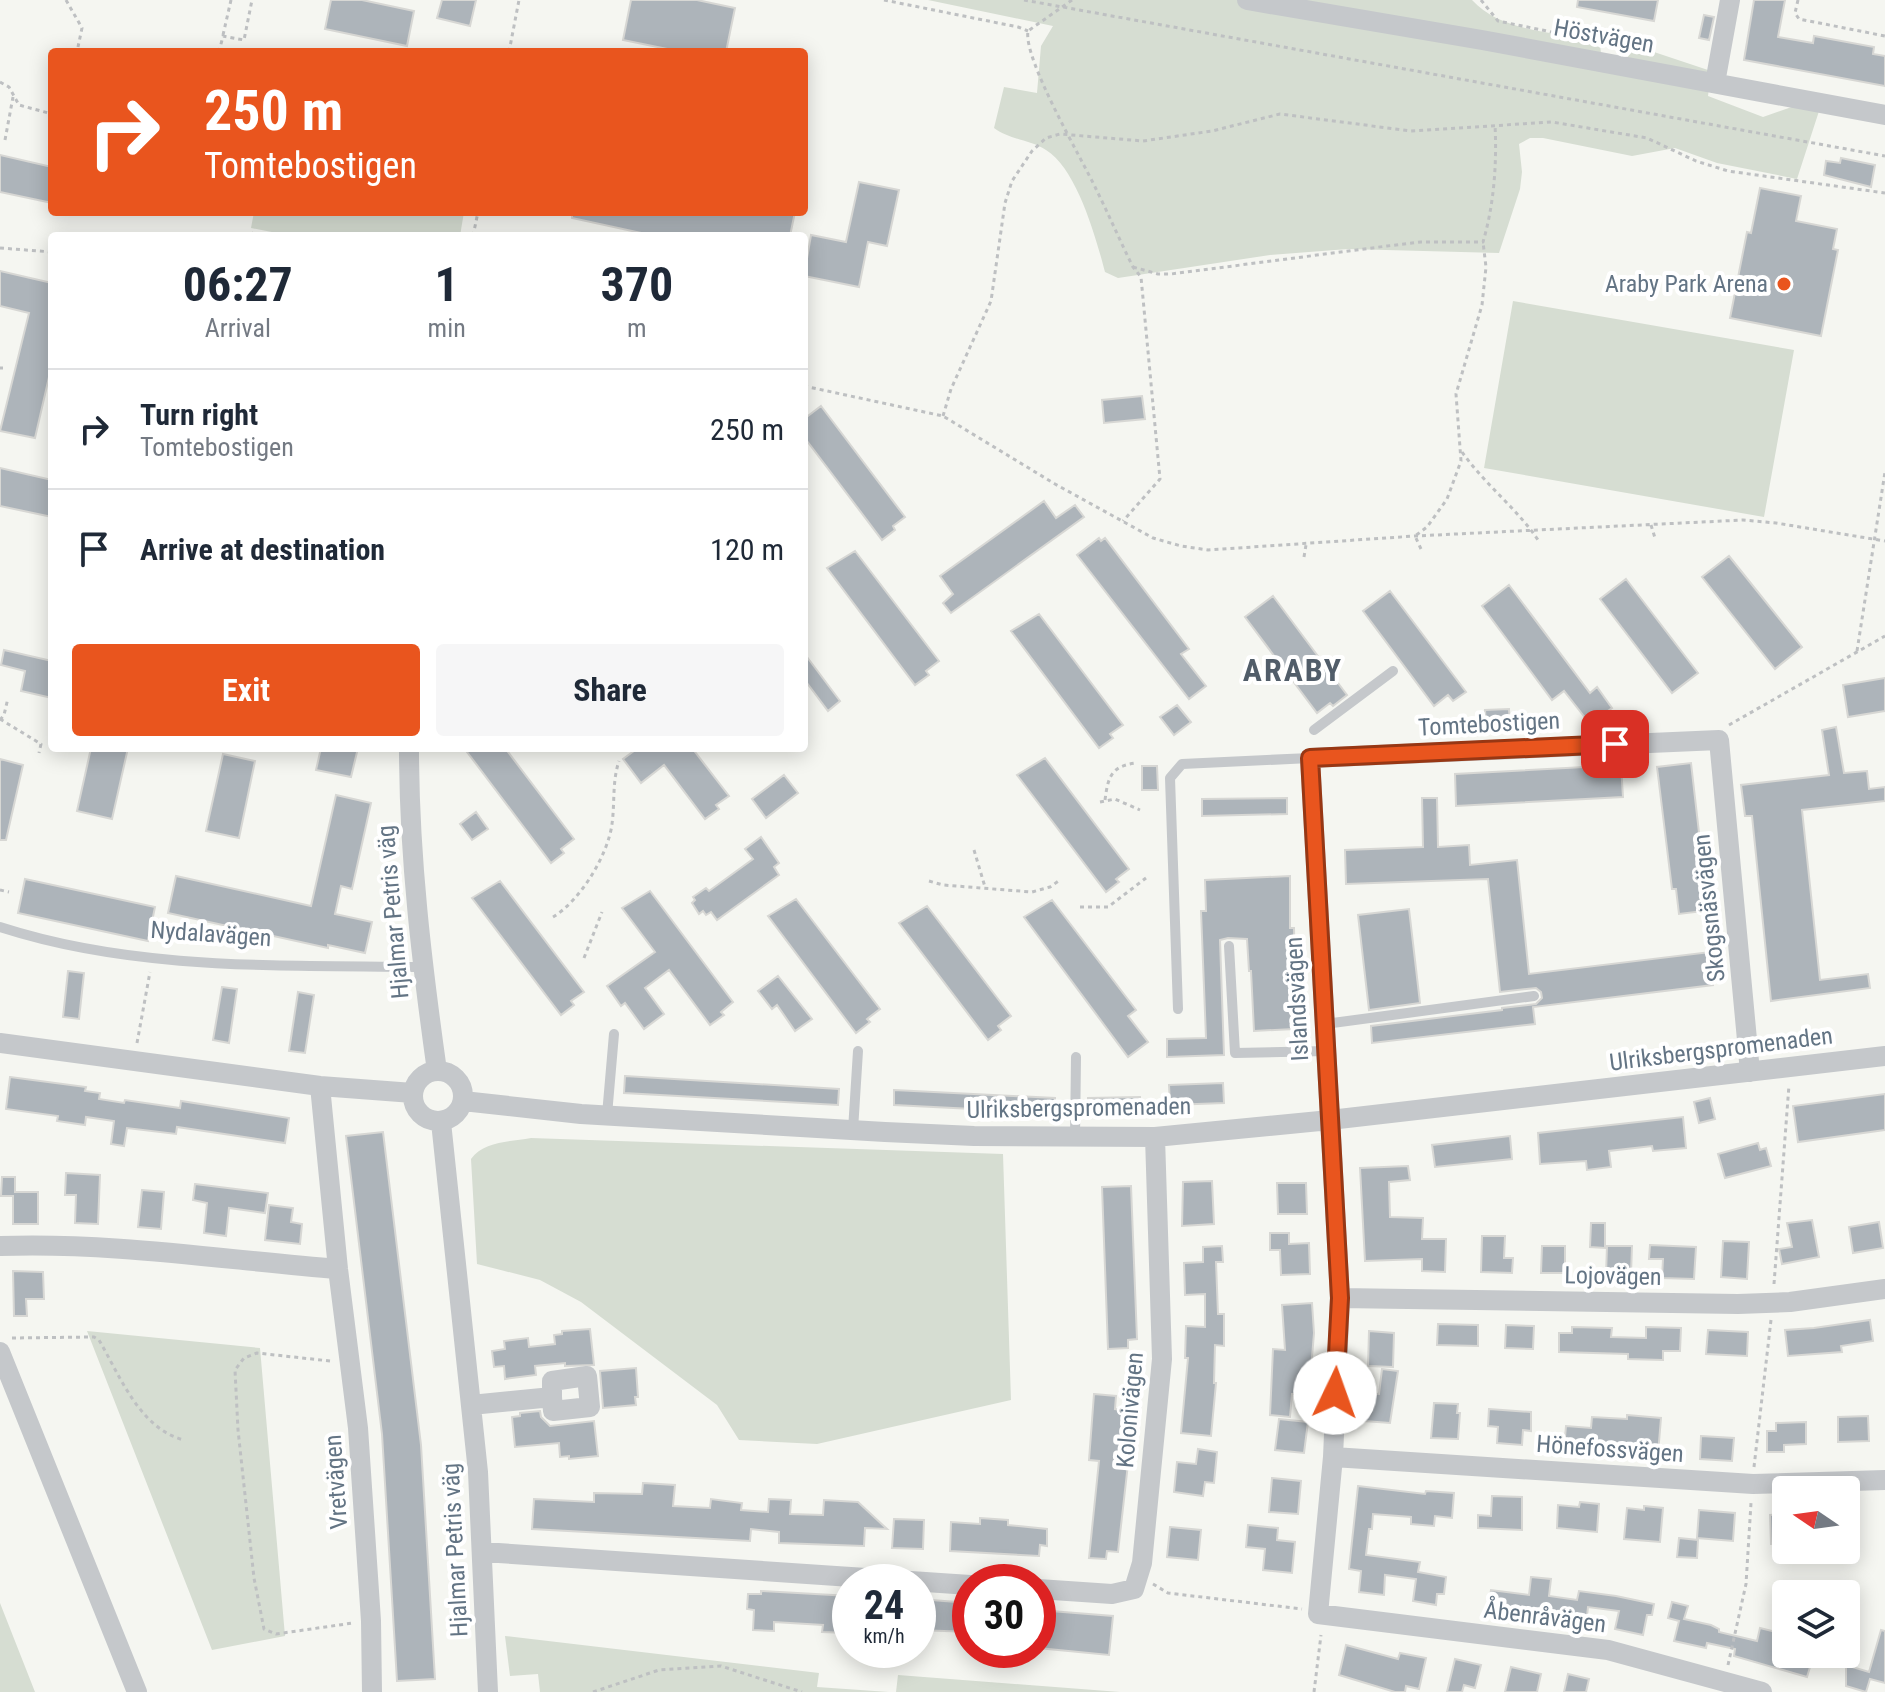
<!DOCTYPE html>
<meta charset="utf-8">
<style>
:root{--surface:#fff;--page:#f6f6f7;--text:#1f2937;--muted:#747a83;--line:#e0e1e3;--accent:#e9551e}
body{margin:0;font-family:"Roboto Condensed",sans-serif;background:var(--page);color:var(--text);height:100vh;display:flex;flex-direction:column;font-size:30px;white-space:nowrap}
*{box-sizing:border-box;margin:0}
p{font-size:26px;color:var(--muted)}
.icon{flex:none;width:44px;height:44px;fill:none;stroke:currentColor;stroke-width:2;stroke-linecap:round;stroke-linejoin:round}
.map{position:relative;flex:1;overflow:hidden}
.side{position:absolute;left:48px;top:232px;width:760px;height:520px;display:flex;flex-direction:column;background:var(--surface);border-radius:8px;box-shadow:0 4px 20px #0003}
.side>*{flex:none}
.guide{position:absolute;left:48px;top:48px;width:760px;height:168px;border-radius:8px;box-shadow:0 4px 20px #0003;background:#e9551e;color:#fff;overflow:hidden}
.needle{width:52px;rotate:283deg}
.fabs{position:absolute;left:1772px;top:1476px;display:grid;gap:16px}
.fabs a{display:grid;place-items:center;width:88px;height:88px;border-radius:8px;background:var(--surface);box-shadow:0 4px 20px #0003;font-size:40px}
.speed{position:absolute;left:832px;top:1564px;display:flex;gap:16px;font-size:40px;font-weight:700;text-align:center}
.speed>*{display:grid;place-content:center;width:104px;height:104px;border-radius:50%;background:var(--surface);box-shadow:0 4px 20px #0003;line-height:1}
.speed small{font-size:20px;font-weight:400}
.speed .limit{border:12px solid #d22;background:#fff;color:#111}
.pin{position:absolute;display:grid;place-items:center;width:68px;height:68px;color:#fff;margin:-34px;border-radius:16px;box-shadow:0 4px 12px #0006}
.me{position:absolute;width:88px;margin:-44px;rotate:3deg;stroke-linejoin:round;filter:drop-shadow(0 0 6px #0008)}
.turn{display:flex;align-items:center;gap:28px;height:168px;padding:0 24px;font-size:36px}
.turn .icon{width:104px;height:104px;stroke-width:2.5}
.turn b{display:block;font-size:56px;line-height:68px}
.eta{display:flex;justify-content:space-evenly;align-items:center;height:136px;text-align:center}
.eta b{font-size:48px;font-weight:700;line-height:56px}
.primary-button{display:flex;gap:16px;margin-top:auto;padding:16px 24px}
.primary-button a{flex:1;height:92px;border-radius:8px;background:var(--accent);color:#fff;font-size:32px;font-weight:700;line-height:92px;text-align:center}
.primary-button a+a{background:var(--page);color:var(--text)}
ul{padding:0;list-style:none}
li{display:flex;align-items:center;gap:24px;height:120px;padding:0 24px;border-top:2px solid var(--line)}
li div{flex:1}
li b{display:block;font-size:30px}
li em{font-style:normal}
.map>svg:first-child{display:block}
.green{fill:#d6ddd2}
.building{fill:#adb4ba;stroke:#d7d7d4;stroke-width:2}
.lines{fill:none;stroke-linecap:round;stroke-linejoin:round}
.path{stroke:#bec0c2;stroke-width:3;stroke-dasharray:4 4;stroke-linecap:butt}
.lane{stroke:#c5c8cb;stroke-width:10}
.street{stroke:#c5c8cb;stroke-width:20}
.route-casing{stroke:#973714;stroke-width:20}
.route{stroke:#e9551e;stroke-width:14}
.poi-dot{fill:#e9551e;stroke:#fff;stroke-width:3}
.labels{text-anchor:middle;stroke-width:8;stroke-linejoin:round;paint-order:stroke}
.street-label{font-size:24px;fill:#637484;stroke:#fff}
.poi-label{font-size:24px;fill:#637484;stroke:#fff;text-anchor:end}
.district-label{font-size:32px;font-weight:bold;letter-spacing:2px;fill:#515d69;stroke:#fff}
</style>
<div class="map">
<svg width="1885" height="1692" viewBox="0 0 1885 1692">
<rect width="100%" height="100%" fill="#f5f6f1"/>
<path class="green" d="M928,0H1472C1500,31 1552,32 1592,40L1600,45L1602,61L1624,66L1633,45L1711,71L1708,96L1763,117L1806,102L1820,108L1797,179L1717,163L1675,148L1632,156L1543,138H1530L1519,144L1522,172L1520,189L1499,253L1348,249L1270,255L1118,278L1105,272C1096,238 1077,169 1046,150C1029,139 1010,140 994,128L1004,87L1037,93L1041,46L1053,26Z
M254,212H464L460,236H292L251,228Z
M1513,301L1794,350L1764,517L1484,468Z
M531,1138L1003,1154L1011,1400L817,1444L739,1440L717,1405L581,1302L540,1280L477,1264L471,1159C484,1141 510,1142 531,1138Z
M87,1331L260,1348L285,1636L212,1650Z
M0,1603L35,1692H0Z
M505,1636L819,1673L817,1687L889,1692H540L538,1674L510,1676Z
M898,1675L1120,1692H896Z"/>
<path class="building" d="M331,0H362L414,11L407,46L325,29Z
M442,0H476L470,26L437,18Z
M631,0H697L735,8L726,52H682L623,40Z
M1578,0H1658L1654,21L1577,7Z
M1754,0H1785L1778,37L1813,43L1814,36L1874,47L1873,54L1885,56V86L1744,60Z
M1704,15L1714,17L1709,40L1699,38Z
M0,155L52,167V203L0,192Z
M1841,158L1875,165L1871,187L1824,175L1826,161L1840,163Z
M859,182L899,190L887,246L868,242L859,287L804,276L811,235L846,242Z
M1760,188L1801,196L1796,221L1837,229L1833,249L1838,250L1821,336L1730,318L1747,232L1751,233Z
M572,212H795L790,236H655L572,218Z
M0,271L52,283V364L35,438L0,431L29,313L0,306Z
M1142,396L1145,419L1104,423L1102,400Z
M821,406L905,517L893,526L895,530L882,540L804,437V419Z
M0,468L52,480V517L0,506Z
M1044,501L1056,518L1075,505L1084,517L951,613L943,603L953,594L940,576Z
M1099,538L1101,541L1105,538L1189,649L1181,654L1206,686L1189,699L1077,555Z
M855,551L939,661L926,671L929,675L915,685L827,568Z
M1729,556L1802,647L1775,669L1702,577Z
M1626,579L1698,673L1672,693L1600,599Z
M1509,585L1590,693L1597,687L1612,708L1590,724L1564,691L1552,700L1482,606Z
M1390,591L1466,692L1453,701L1448,695L1434,706L1363,611Z
M1273,596L1347,695L1333,706L1330,703L1317,713L1245,617Z
M1039,614L1123,725L1110,734L1113,738L1099,748L1011,631Z
M4,650L52,661V698L21,691L25,671L1,665Z
M804,653L840,701L828,711L804,679Z
M1885,678V711L1848,717L1843,685Z
M1177,705L1191,722L1174,735L1160,717Z
M1509,709L1510,725L1486,726L1485,710Z
M1836,727L1844,773L1867,771L1869,789L1885,787V801L1802,810L1820,980L1868,974L1870,988L1771,1001L1752,816H1745L1741,785L1829,775L1822,730Z
M91,748H128L112,819L77,811Z
M321,748H358L351,777L316,770Z
M464,748H505L574,839L561,849L564,853L551,863Z
M638,748H692L729,796L716,805L719,809L705,819L664,765L641,783L623,759Z
M223,754L255,761L239,838L206,831Z
M1045,758L1129,869L1116,879L1119,882L1106,892L1017,775Z
M0,759L23,765L6,840H0Z
M1691,763L1705,885L1700,886L1704,911L1679,914L1676,889H1672L1657,767Z
M1621,765L1623,797L1456,806L1455,774Z
M1142,766H1157L1158,790H1142Z
M784,775L798,793L766,818L752,799Z
M336,795L371,803L352,889L341,886L335,914L372,922L365,953L328,945V948L168,913L176,876L311,906Z
M1287,798V814L1202,816V799Z
M1422,798H1437L1438,847L1469,845L1470,865L1517,860L1529,974L1710,952L1713,985L1533,1007L1535,1024L1372,1043L1371,1026L1502,1010V1008L1536,1004L1542,998L1541,992L1536,988L1500,992L1488,879L1346,884L1345,850L1423,847Z
M476,812L488,829L472,840L460,824Z
M761,837L779,863L774,867L779,875L717,920L711,912L706,915L703,911L699,914L692,903L695,900L693,897L706,888L709,891L753,859L745,849Z
M1290,876V928H1294L1295,968L1292,969L1294,1029L1254,1031L1251,971H1249L1247,939L1228,938L1220,940L1224,1055L1167,1057V1039L1206,1038L1201,911H1206L1205,880Z
M25,879L155,907L148,941L18,913Z
M500,881L584,992L571,1001L574,1005L561,1015L472,898Z
M650,891L733,1002L721,1012L724,1015L710,1025L669,970L645,988L664,1014L644,1029L625,1003L621,1006L607,986L655,952L622,908Z
M796,899L880,1009L867,1019L870,1022L856,1033L768,916Z
M1052,900L1136,1010L1128,1016L1148,1042L1128,1057L1024,917Z
M927,906L1011,1016L998,1026L1001,1030L988,1040L899,923Z
M1409,909L1420,1003L1369,1010L1358,915Z
M68,971L84,973L79,1019L63,1017Z
M778,976L812,1019L795,1031L777,1005L772,1009L758,991Z
M222,987L237,989L229,1043L213,1040Z
M298,992L314,995L305,1053L289,1051Z
M625,1076L839,1089L838,1105L624,1093Z
M10,1077L86,1087L85,1091L100,1093L99,1099L124,1103L125,1100L180,1108L181,1101L289,1118L285,1143L177,1127L176,1134L127,1128L124,1146L111,1144L114,1121L86,1117L85,1125L57,1121L58,1116L6,1109Z
M1223,1083L1224,1103L1170,1105L1169,1085Z
M894,1090L1055,1098V1113L894,1105Z
M1885,1094V1130L1798,1142L1793,1106Z
M1140,1097L1141,1114L1088,1115V1098Z
M1710,1098L1715,1119L1699,1123L1694,1102Z
M1683,1117L1686,1148L1653,1151L1652,1146L1609,1151L1611,1167L1587,1170L1586,1161L1540,1164L1538,1133Z
M383,1132L421,1445L435,1679L397,1681L382,1434L346,1136Z
M1510,1136L1512,1159L1435,1167L1432,1145Z
M1758,1143L1760,1150L1766,1148L1771,1166L1725,1178L1718,1154Z
M1408,1166L1410,1180L1389,1182L1390,1217L1423,1218L1422,1239H1446L1445,1272L1422,1271V1259L1365,1261L1360,1168Z
M66,1173L100,1175L98,1224L75,1223L76,1195H65Z
M2,1177H15V1192H38V1224H13V1196H1Z
M1212,1181L1214,1224L1182,1226L1183,1182Z
M1277,1183H1306L1307,1214H1278Z
M195,1184L268,1193L265,1213L229,1208L226,1236L204,1233L207,1203L193,1200Z
M1131,1186L1137,1339L1128,1340V1348L1108,1349L1102,1187Z
M142,1190L164,1192L161,1229L138,1227Z
M269,1205L293,1208L291,1222L302,1224L300,1244L265,1240Z
M1812,1220L1819,1257L1782,1264L1779,1249L1792,1247L1787,1223Z
M1879,1222L1883,1248L1853,1253L1849,1227Z
M1591,1223H1605V1248L1590,1247Z
M1270,1233H1289V1244L1309,1243L1310,1274L1281,1275L1280,1250H1270Z
M1482,1236H1505L1504,1258H1513L1512,1273L1481,1272Z
M1723,1241L1749,1242L1747,1279L1721,1277Z
M1650,1245L1696,1247L1694,1279L1662,1278L1663,1259H1649Z
M1222,1246L1223,1262H1216L1218,1314H1224V1346L1215,1345L1214,1383H1216L1211,1436L1181,1433L1188,1358H1185L1186,1326L1205,1327V1294L1185,1295L1184,1263L1203,1262V1247Z
M1542,1246H1565V1273H1541Z
M1607,1246H1632L1631,1275H1606Z
M13,1271L43,1272L44,1299H26L27,1316H14Z
M1312,1303L1314,1333L1309,1394H1292L1290,1417L1270,1415L1273,1349L1285,1350L1282,1305Z
M1870,1320L1873,1341L1841,1346L1842,1352L1788,1356L1785,1330L1814,1328Z
M1438,1324L1478,1325V1346L1437,1345Z
M1506,1325L1534,1326L1533,1349L1505,1348Z
M1572,1327L1612,1328L1611,1337L1646,1338V1327L1681,1328L1680,1351H1663V1360L1628,1359V1354L1559,1352V1333H1572Z
M590,1329L594,1365L565,1366V1363L535,1366L536,1375L505,1379L504,1366L494,1367L492,1351L505,1349L504,1341L528,1338L529,1347L555,1344L554,1335L562,1334V1331Z
M1708,1330L1748,1332L1747,1356L1706,1354Z
M1369,1331L1394,1333L1393,1367L1368,1366Z
M636,1368L638,1397H635L636,1405L603,1408L600,1371Z
M1382,1369L1398,1371L1390,1423L1364,1421L1366,1393L1379,1394Z
M1094,1394L1116,1396L1115,1409L1134,1411L1118,1552L1107,1551L1106,1559L1089,1558L1099,1461L1089,1460Z
M1434,1403L1458,1404L1457,1413H1460L1458,1439L1431,1438Z
M1489,1409L1531,1412V1431L1523,1430L1522,1445L1497,1443L1498,1427L1488,1426Z
M540,1411L541,1417L550,1426L594,1421L598,1456L569,1459V1456L560,1457L559,1443L515,1447L512,1417L520,1416V1413Z
M1627,1415L1661,1418L1658,1454L1564,1448L1566,1426L1591,1428L1592,1417L1627,1419Z
M1868,1416L1869,1441L1838,1442V1417Z
M1279,1419L1308,1422L1304,1453L1275,1450Z
M1806,1422V1444L1784,1445V1452H1767V1431H1776V1423Z
M1701,1436L1734,1438L1732,1461L1700,1459Z
M1198,1449L1217,1452L1214,1483L1205,1482L1203,1496L1174,1492L1177,1462L1196,1464Z
M1272,1478L1301,1481L1298,1514L1269,1512Z
M643,1483L675,1485L673,1506L710,1508L711,1499L742,1503L741,1510L768,1512L769,1499L791,1500L790,1514L823,1515L824,1500L858,1502L887,1529L865,1528L864,1546L779,1543V1532L751,1529L750,1541L532,1529L534,1499L594,1502V1493L642,1494Z
M1358,1486L1425,1494L1426,1491L1454,1493L1452,1518L1435,1516L1434,1526L1411,1524V1517L1373,1514L1372,1529H1369L1366,1555L1420,1562L1418,1572L1446,1577L1444,1594H1437L1436,1605L1413,1601L1416,1579L1385,1575L1384,1595L1359,1592L1361,1571L1349,1569Z
M1492,1496L1522,1497V1530L1478,1528V1515L1491,1516Z
M1580,1502L1599,1504L1597,1532L1557,1528L1558,1505L1579,1507Z
M1644,1506L1663,1508L1660,1542L1624,1539L1627,1508L1644,1510Z
M1699,1510L1735,1513L1733,1541L1697,1538Z
M1786,1514V1543L1771,1544L1770,1515Z
M980,1518L1008,1520V1525L1047,1529V1546L1040,1545L1039,1556L950,1551L951,1522L980,1524Z
M894,1519L924,1520L923,1549L892,1548Z
M1248,1525L1278,1528L1277,1540L1295,1542L1292,1573L1263,1570L1265,1549L1246,1547Z
M1170,1527L1201,1530L1198,1560L1167,1557Z
M1679,1538L1698,1540L1697,1558L1677,1557Z
M1531,1577L1551,1579L1549,1596L1577,1600L1579,1591L1616,1596L1654,1604L1652,1615H1647L1643,1635L1615,1629L1619,1611L1588,1607L1586,1625L1487,1613L1491,1590L1529,1595Z
M761,1591L850,1596L849,1633L822,1632L823,1625L774,1622V1631L753,1630L754,1610L747,1609L748,1594H761Z
M918,1599L970,1603V1632L918,1630Z
M1672,1602L1688,1606L1684,1619L1711,1625L1719,1629V1632L1757,1641L1760,1628L1784,1634L1779,1654H1814L1807,1677L1734,1656L1735,1649L1707,1643L1706,1648L1674,1641L1679,1621L1668,1618Z
M1038,1610L1113,1616L1109,1655L1038,1648Z
M1881,1630L1885,1631V1683L1870,1679L1866,1692L1846,1686V1665L1869,1672Z
M1346,1645L1398,1659L1400,1653L1426,1658L1419,1689L1406,1686L1405,1692H1395L1339,1675Z
M1455,1659L1481,1665L1475,1688L1464,1685L1462,1692H1447Z
M1511,1667L1541,1674L1537,1692H1505Z
M1568,1674L1589,1679L1586,1692H1564Z"/>
<g class="lines">
<path class="path" d="M66,0L82,28L78,47
M884,0L1018,27L1028,31
M1024,0L1885,156
M1072,0L1028,31C1023,59 1082,159 1096,189C1109,215 1120,241 1133,267L1141,277L1160,479L1123,521
M1481,0L1498,21L1581,38
M1798,0L1795,13L1799,19L1885,36
M223,35L231,0
M219,52L223,36L244,40L252,0
M509,52L519,0
M0,82L9,87L19,105L52,114
M5,140L13,97
M253,236L254,229
M473,236L478,212
M0,248L52,252
M1133,267L1158,274H1171L1387,246L1421,242H1483C1494,205 1497,163 1495,125
M0,368H3
M804,386L943,416L1055,484L1153,538L1181,546L1208,550L1415,536L1743,520L1776,523L1885,541
M943,416L951,389L991,301L1005,203L1012,181L1032,151L1046,138L1060,134L1143,141L1212,131L1280,114L1411,131L1552,122L1647,138L1696,161L1728,171L1885,193
M1462,452C1485,485 1519,510 1540,543
M1651,525L1655,538
M48,530H52
M1421,549L1415,536L1427,527L1447,499L1461,461L1456,394L1482,305L1486,267L1483,242
M1304,557L1306,545
M1857,651L1885,472
M0,719L41,744L39,753
M0,720L4,715L8,698
M1729,725L1885,636
M1105,800C1108,777 1111,766 1136,763
M1100,802L1115,799L1140,810
M974,850L985,887
M929,881L943,885L1032,892L1050,887L1060,880
M0,890L9,892
M1080,907H1108L1146,878
M553,917C580,901 608,855 612,824C615,802 612,782 619,761
M584,958L602,912
M137,1043L150,972
M1774,1284L1789,1085
M12,1338L94,1337L99,1340C120,1376 140,1429 184,1440
M330,1361L257,1353L244,1358L235,1370L238,1430L254,1578L264,1629L276,1634L353,1623
M1754,1467L1771,1320
M1153,1584L1168,1593L1302,1609
M1728,1665L1746,1584L1751,1503
M593,1692L659,1670L721,1666L802,1692
M1314,1692L1321,1635"/>
<path class="lane" d="M1314,730L1393,671
M0,927C136,971 281,965 422,967
M1229,946L1235,1053L1326,1051
M1178,1009L1170,778L1182,764L1310,758
M1325,1024L1534,996
M607,1115L614,1034
M853,1130L858,1051
M1075,1138L1076,1057"/>
<path class="street" d="M1247,0L1482,40L1885,115
M1715,83L1730,0
M409,748C409,857 422,964 437,1071
M0,1043L320,1086L413,1093
M413 1096a25 25 0 1 1 50 0a25 25 0 1 1-50 0Z
M1750,1072L1719,740L1310,758L1340,1298L1333,1457L1318,1614L1608,1650L1762,1692
M320,1086L338,1269L358,1428L371,1621L372,1692
M463,1101L581,1114L885,1132L974,1136L1155,1137L1330,1120L1885,1056
M441,1122L478,1472L488,1692
M0,1246C113,1242 225,1260 338,1269
M1340,1298L1738,1304L1790,1302L1885,1289
M0,1352L137,1692
M471,1405L552,1397L553,1411L590,1407L587,1376L552,1381V1397
M1333,1457L1753,1484L1885,1480
M483,1552L970,1585
M1038,1589L1112,1594L1134,1589L1142,1563L1162,1359L1155,1137"/>
</g>
<g class="lines">
<g class="route-casing">
<path id="route" d="M1335,1393L1340,1298L1310,758L1615,744"/>
</g>
<use href="#route" class="route"/>
</g>
<circle class="poi-dot" cx="1784" cy="284" r="8"/>
<g class="labels">
<g class="street-label">
<text transform="translate(1604 36) rotate(10)" y="8">Höstvägen</text>
<text transform="translate(1489 724) rotate(-3)" y="8">Tomtebostigen</text>
<text transform="translate(1709 908) rotate(-96)" y="8">Skogsnäsvägen</text>
<text transform="translate(393 912) rotate(-95)" y="8">Hjalmar Petris väg</text>
<text transform="translate(211 934) rotate(4)" y="8">Nydalavägen</text>
<text transform="translate(1297 999) rotate(-93)" y="8">Islandsvägen</text>
<text transform="translate(1721 1049) rotate(-7)" y="8">Ulriksbergspromenaden</text>
<text transform="translate(1079 1108) rotate(-1)" y="8">Ulriksbergspromenaden</text>
<text transform="translate(1613 1276) rotate(1)" y="8">Lojovägen</text>
<text transform="translate(1130 1410) rotate(-85)" y="8">Kolonivägen</text>
<text transform="translate(1610 1449) rotate(4)" y="8">Hönefossvägen</text>
<text transform="translate(336 1482) rotate(-94)" y="8">Vretvägen</text>
<text transform="translate(455 1550) rotate(-93)" y="8">Hjalmar Petris väg</text>
<text transform="translate(1545 1617) rotate(7)" y="8">Åbenråvägen</text>
</g>
<g class="poi-label">
<text x="1768" y="292">Araby Park Arena</text>
</g>
<g class="district-label">
<text x="1293" y="681">ARABY</text>
</g>
</g>
</svg>
<div class="fabs">
<a><svg class="needle" viewBox="-14 -14 28 28"><path d="M0-13l5 13h-10z" fill="#e53935"/><path d="M0 13l5-13h-10z" fill="#747a83"/></svg></a>
<a><svg class="icon" aria-label="layers" viewBox="0 0 24 24"><path d="M12 4l9 5-9 5-9-5zM3 14l9 5 9-5"/></svg></a>
</div>
<div class="speed"><div>24<small>km/h</small></div><div class="limit">30</div></div>
<div class="pin" style="left:1615px;top:744px;background:#d93025"><svg class="icon" aria-label="arrive" viewBox="0 0 24 24"><path d="M6 21V4h12l-3 4 3 4H6"/></svg></div>
<svg class="me" style="left:1335px;top:1393px" viewBox="-20 -20 40 40"><circle r="19" fill="#fff"/><path d="M0-13L10 11 0 6-10 11z" fill="#e9551e"/></svg>
<div class="guide">
<div class="turn"><svg class="icon" aria-label="right" viewBox="0 0 24 24"><path d="M7 20v-9h11M14 6l5 5-5 5"/></svg><div><b>250 m</b>Tomtebostigen</div></div>
</div>
<section class="side">
<div class="eta">
<div><b>06:27</b><p>Arrival</p></div>
<div><b>1</b><p>min</p></div>
<div><b>370</b><p>m</p></div>
</div>
<ul>
<li><svg class="icon" aria-label="right" viewBox="0 0 24 24"><path d="M7 20v-9h11M14 6l5 5-5 5"/></svg><div><b>Turn right</b><p>Tomtebostigen</p></div><em>250 m</em></li>
<li><svg class="icon" aria-label="arrive" viewBox="0 0 24 24"><path d="M6 21V4h12l-3 4 3 4H6"/></svg><div><b>Arrive at destination</b></div><em>120 m</em></li>
</ul>
<div class="primary-button"><a>Exit</a><a>Share</a></div>
</section>
</div>
